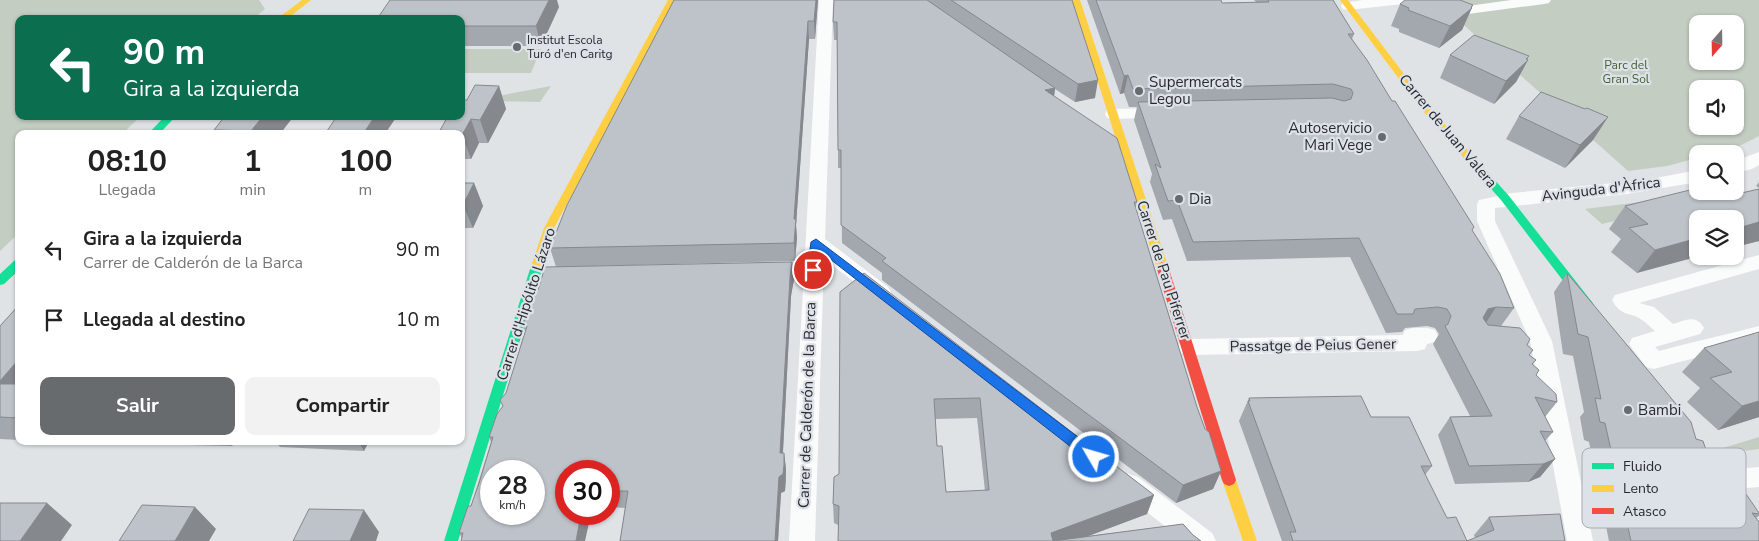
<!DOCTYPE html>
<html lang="es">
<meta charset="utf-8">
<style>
:root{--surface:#fff;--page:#f2f2f2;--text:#222;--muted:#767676;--accent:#686b6e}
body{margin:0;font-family:"Nunito Sans",sans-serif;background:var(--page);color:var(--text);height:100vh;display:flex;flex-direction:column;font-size:19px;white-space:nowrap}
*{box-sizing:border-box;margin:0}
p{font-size:16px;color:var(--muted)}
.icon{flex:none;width:28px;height:28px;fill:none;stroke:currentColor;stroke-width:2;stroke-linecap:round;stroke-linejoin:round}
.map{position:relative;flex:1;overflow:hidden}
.side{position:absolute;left:15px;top:130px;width:450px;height:315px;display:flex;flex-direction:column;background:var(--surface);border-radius:10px;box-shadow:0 1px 4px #0004}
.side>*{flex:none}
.banner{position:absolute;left:15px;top:15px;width:450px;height:105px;border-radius:10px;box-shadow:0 1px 4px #0004;background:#0b6e4f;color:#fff;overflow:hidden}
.needle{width:32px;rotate:200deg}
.fabs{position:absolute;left:1689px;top:15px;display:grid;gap:10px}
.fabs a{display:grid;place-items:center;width:55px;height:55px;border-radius:10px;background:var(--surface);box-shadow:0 1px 4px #0004;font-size:25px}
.speed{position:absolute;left:480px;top:460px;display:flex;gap:10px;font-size:25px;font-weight:700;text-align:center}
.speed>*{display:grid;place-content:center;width:65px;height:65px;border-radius:50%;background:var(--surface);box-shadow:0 1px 4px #0004;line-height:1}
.speed small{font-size:12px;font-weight:400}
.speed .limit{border:8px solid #d22;background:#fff;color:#111}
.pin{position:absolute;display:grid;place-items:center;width:42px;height:42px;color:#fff;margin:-21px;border:2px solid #fff;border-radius:50%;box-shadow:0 1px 5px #0007}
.me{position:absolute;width:55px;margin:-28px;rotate:308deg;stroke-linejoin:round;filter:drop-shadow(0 0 4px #0008)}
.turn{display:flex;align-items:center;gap:18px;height:105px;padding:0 25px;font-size:22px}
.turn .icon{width:65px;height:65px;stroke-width:2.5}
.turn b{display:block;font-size:35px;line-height:42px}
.eta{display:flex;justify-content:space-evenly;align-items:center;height:85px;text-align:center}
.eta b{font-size:30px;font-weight:700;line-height:35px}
.button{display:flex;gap:10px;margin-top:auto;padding:10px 25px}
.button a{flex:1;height:58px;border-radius:10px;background:var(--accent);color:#fff;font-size:20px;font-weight:700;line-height:58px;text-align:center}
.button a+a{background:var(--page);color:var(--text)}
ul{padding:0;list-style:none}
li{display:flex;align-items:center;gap:15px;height:70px;padding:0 25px}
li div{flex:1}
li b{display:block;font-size:19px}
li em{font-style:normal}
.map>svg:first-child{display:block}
.green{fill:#c4cdc2;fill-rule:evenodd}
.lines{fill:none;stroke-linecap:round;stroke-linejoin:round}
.street{fill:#fafbfb;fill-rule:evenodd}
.fast{fill:#16e098;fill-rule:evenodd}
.slow{fill:#ffcf43;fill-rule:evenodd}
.jam{fill:#f24e42;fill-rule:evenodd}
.wall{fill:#a3a8ae;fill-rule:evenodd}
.shaded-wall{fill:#85888d}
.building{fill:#bec3ca;stroke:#85888d;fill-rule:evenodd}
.route{fill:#1a73e8;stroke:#114b97}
.poi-dot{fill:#686b6e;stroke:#dde2e9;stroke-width:2}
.labels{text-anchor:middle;stroke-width:4.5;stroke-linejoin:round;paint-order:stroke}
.far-poi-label{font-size:12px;fill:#282a2d;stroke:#dde2e9;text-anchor:start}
.far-park-label{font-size:12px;fill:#44612f;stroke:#dde2e9}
.poi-label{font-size:15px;fill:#282a2d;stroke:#dde2e9;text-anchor:start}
.street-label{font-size:15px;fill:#282a2d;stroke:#dde2e9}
.key{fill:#dde2e9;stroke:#a7abb1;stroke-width:1}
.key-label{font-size:14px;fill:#282a2d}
</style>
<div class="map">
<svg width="1759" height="541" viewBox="0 0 1759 541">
<rect width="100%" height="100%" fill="#e0e3e6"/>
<path class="green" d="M0,0H259L265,9L253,19H19V116H141L122,134H19V233L0,251Z
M1450,0H1759V136C1736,148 1724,154 1698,154L1697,158L1667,166L1628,171L1465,26L1434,2ZM1698,24H1735V61H1698ZM1698,89H1735V126H1698Z
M465,49H541L531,73H461V57Z
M551,86L540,102L490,101L487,98Z
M1648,201L1635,216L1602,224L1585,209Z
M1759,437V449L1728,453L1723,448Z"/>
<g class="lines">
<path class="street" d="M819,0H833L825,239L888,287L891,292L888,297L881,299L874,297L824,259L815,541H789Z
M1363,0H1410L1408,3L1403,4L1348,10L1343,9L1341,6L1343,3Z
M1511,0H1551L1549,3L1544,4L1468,14L1463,13L1461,10L1463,7L1468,6Z
M1163,108L1169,109L1171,113L1169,117L1113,119L1107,118L1105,114L1107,110L1113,109Z
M1759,152V165L1752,169L1735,173V161Z
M1698,170V182L1627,194L1495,208V221L1552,341L1593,541H1567L1530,341L1477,221V204L1479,200L1512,193L1645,180Z
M1759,255V269L1639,303L1654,307L1673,324C1686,320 1696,314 1704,328L1700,334L1655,347L1659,351C1692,342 1725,335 1759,326V342C1724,351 1689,359 1654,369L1646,367L1629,344L1632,338L1655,331C1651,328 1647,323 1642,320C1630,311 1622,318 1612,300L1615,295Z
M1413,328H1427L1435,330L1438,336L1435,342L1427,344L1425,349L1417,351L1189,355L1181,353L1178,347L1181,341L1189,339L1403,335L1405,330Z
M1759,467V487L1724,490L1715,487L1712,480L1715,473L1724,470Z
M1129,474L1138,477L1212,533L1216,541H1184L1120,491L1117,484L1120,477Z"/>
<path class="fast" d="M165,116H176L159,134H148Z
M1481,168L1485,169L1509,196L1592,302L1594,305L1592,308H1584L1501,200L1477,173L1476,171L1477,169Z
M19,259V270L4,284L0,285V274L15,260Z
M537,262L543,266L458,541H444L531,266Z"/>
<path class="slow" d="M302,0H311L287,19H277Z
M668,0H676L554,228L543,266L537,270L533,269L531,266L544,228Z
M1072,0H1080L1168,266L1166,269L1162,270L1156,266Z
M1340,0H1348L1429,107L1485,169L1486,171L1485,173H1477L1423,111Z
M1229,474L1234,476L1236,480L1257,541H1243L1222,480L1224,476Z"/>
<path class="jam" d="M1162,262L1168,266L1236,480L1234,484L1229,486L1224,484L1222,480L1156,266Z"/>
</g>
<path class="wall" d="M818,0L815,39H809L796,225L797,238L795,261L556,267L550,248Z
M834,0H1072L1095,98L1075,102L1055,89L1054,96L1137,202L1136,208L1197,407L1221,471L1213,489L1176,503L882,280V273L842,243L841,168H838V150L837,40H834L833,22Z
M1087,0H1221L1222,3L1256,2L1254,0H1333L1354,34L1352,39L1392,101L1472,230L1514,308L1501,326L1527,345L1529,355L1536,360L1533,364L1536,375L1557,402L1545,417L1553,432L1545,441L1555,459L1540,477L1528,482L1455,484L1438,435L1450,417L1470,416L1433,344L1439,334L1435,328L1427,326L1405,328L1402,332L1386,333L1350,257L1187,261L1172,219L1163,220L1150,182L1152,174L1134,120L1137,107H1129L1124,93L1120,94Z
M1400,4L1472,8L1462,30L1439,48L1399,32V29L1391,26Z
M559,7L541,46H461V19Z
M1450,55L1527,59L1528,60L1516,82L1494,104L1440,78Z
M499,86L506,109L488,143H479L471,159H461V134L467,100Z
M1585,109L1608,117L1593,140L1565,168L1506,139L1519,116Z
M225,116L280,134H216L214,130Z
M1759,182V188L1756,186Z
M461,183H474L483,206L473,228H461Z
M1759,189V241L1735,247V219L1637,273L1611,252L1621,239L1609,229L1625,206L1737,194Z
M864,273L1154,495L1147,514L1088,536L1183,524L1193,535L1201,541H838V525L834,523L833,504L834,477L839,474L840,292ZM977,418L985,491L946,492L942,446H937L935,419Z
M1567,273L1696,439L1705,447L1739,492L1759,513V516L1756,518L1759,541H1609L1589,442L1584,440L1580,417L1584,412L1573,356L1563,354L1554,292Z
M794,279L791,296L783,453H784L786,469V482L785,491L781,493L778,541H620L625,508L609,507V471L462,538L459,533L471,506L491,442L489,437L503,406L506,393L525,331L523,326Z
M19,305V440L0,439V326Z
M1759,332V417L1718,430L1687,402L1700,388L1682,372L1704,348Z
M1249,398L1371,417L1432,466L1425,475L1447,518L1467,541H1282L1239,421Z
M53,441H79L78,442Z
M144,441H234L232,446L146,444Z
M275,441H369L364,451L280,447Z
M1489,517L1565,541L1475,538L1474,535Z"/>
<path class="shaded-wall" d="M549,0H557L559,7L541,46L536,26Z
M816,0H818L815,39L814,21Z
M1473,5L1462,30L1439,48L1450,26Z
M808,21L809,39L796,225L797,238L795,261L794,243V219Z
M1529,56L1525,63L1528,60L1516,82L1494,104L1506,81Z
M1128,75L1124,93L1120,94L1124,76Z
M1098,80L1095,98L1075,102L1078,84Z
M499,86L506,109L488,143L480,120Z
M1055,88L1053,106L1045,90Z
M263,116H294L280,134H252L251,131Z
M375,116H397L385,134H363Z
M1608,117L1593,140L1565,168L1580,145Z
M471,119L479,143L471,159L462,135Z
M474,183L483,206L473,228L463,205Z
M1759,222V241L1735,247V229Z
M1698,238V256H1700L1637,273L1655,250Z
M792,262L794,279L791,296L782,469L780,453L790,278Z
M1496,307L1484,326L1476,328L1488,309Z
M19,359V410L0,395V381Z
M1759,401V417L1718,430L1742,406Z
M228,441H234L232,446Z
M358,441H369L364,451Z
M784,453L786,469L785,491L781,493L778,541H775L779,477Z
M1555,459L1540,477L1528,482L1543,464Z
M1221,471L1213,489L1176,503L1183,485Z
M1154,495L1147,514L1075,541H1049L1051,533Z
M47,503L72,525L61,541H20Z
M195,507L216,529L209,541H175Z
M364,510L379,532L376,541H350Z
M581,514H591L585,541H576Z"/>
<path class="building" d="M390,0H549L536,26H461V19H377Z
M674,0H816L814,21H808L794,219H796L794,243L550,248L567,205Z
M834,0H927L1055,88L1045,90L1117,138L1137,202H1134L1197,407L1205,429L1209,432L1221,471L1183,485L882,261L886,258L841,225V150H838L837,22H833Z
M951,0H1072L1098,80L1078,84Z
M1096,0H1221L1222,3L1269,2L1268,0H1333L1354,34H1348L1367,60L1392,101H1395L1474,227L1472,230L1500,274L1514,308L1496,307L1488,309L1483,318L1488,325L1520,328L1530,339L1527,345L1533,350L1529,355L1536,360L1532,364L1539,370L1536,375L1556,394L1557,402L1535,397L1553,432L1540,431L1555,459L1543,464L1469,466L1450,417L1492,416L1445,326L1448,324L1451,316L1447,309L1438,307L1415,309L1413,314H1397L1359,238L1193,242L1177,200L1168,201L1155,164L1161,168L1138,102L1332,98L1344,101L1351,99L1353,93L1351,89L1333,84L1133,89L1128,75L1124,76Z
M1405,0H1460L1473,5L1471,7L1472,8L1450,26L1408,10L1409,8L1400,4Z
M1474,35L1529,56L1526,59L1528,60L1506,81L1450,55Z
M475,85L499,86L480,120L471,119L462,135L461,134H438L448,116H461V100H467Z
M1541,92L1585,109L1587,108L1608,117L1580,145L1519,116Z
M225,116H263L251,131L214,130Z
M337,116H375L363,134H325Z
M461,183H474L463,205H461Z
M1698,188V191H1733L1737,194L1759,189V222L1735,229V219H1698V238L1655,250L1629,228L1648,224L1625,206Z
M792,262L790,278L780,453H784V465L783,474L779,477L775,541H620L628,491H609V471H566V514H581L576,541H461L463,533H459L468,506H471L480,480L493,437H489L497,414L503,406L500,400L506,393L527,326H523L534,291L538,290L545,267ZM491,471H534V514H491Z
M864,273L1154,495L1051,533L1053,541L1183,524L1193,535L1201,541H838L839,506L833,504L834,477L839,474L840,292ZM980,398L989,490L946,492L942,446H937L934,399Z
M1567,273L1691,422L1696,439L1703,441L1705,447L1739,492L1744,491L1759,513V514L1752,513L1759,522V541H1631L1605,423L1600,422L1595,398L1601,399L1588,337L1578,334Z
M19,305V359L0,381V326Z
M1759,332V401L1742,406L1710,378L1732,372L1704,348Z
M0,384H19V418L0,417Z
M1361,396L1371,417H1409L1432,466H1421L1447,518L1456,517L1467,541H1293L1290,532H1296L1248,401H1250L1249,398Z
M0,503H47L20,541H0Z
M142,505L195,507L175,541H119Z
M309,509L364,510L350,541H293Z
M1560,514L1565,541H1467L1494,530L1489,517Z"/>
<path class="route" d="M816,239L1099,453L1101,457L1099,461L1094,463L1089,461L821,252L819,270L813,274L809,273L807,270L811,242Z"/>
<g class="poi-dot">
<circle cx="517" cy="47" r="5"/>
<circle cx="1139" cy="91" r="5"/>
<circle cx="1382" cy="137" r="5"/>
<circle cx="1179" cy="199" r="5"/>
<circle cx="1628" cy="410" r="5"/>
</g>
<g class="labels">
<g class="far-poi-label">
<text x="527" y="44">Institut Escola<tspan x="527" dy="14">Turó d'en Caritg</tspan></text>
</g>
<g class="far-park-label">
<text x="1626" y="69">Parc del<tspan x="1626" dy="14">Gran Sol</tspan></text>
</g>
<g class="poi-label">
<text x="1149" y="87">Supermercats<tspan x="1149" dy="17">Legou</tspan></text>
<text x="1372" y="133" text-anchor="end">Autoservicio<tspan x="1372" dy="17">Mari Vege</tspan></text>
<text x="1189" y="204">Dia</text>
<text x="1638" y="415">Bambi</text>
</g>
<g class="street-label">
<text transform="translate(1448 131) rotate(50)" y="5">Carrer de Juan Valera</text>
<text transform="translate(1601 189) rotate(-7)" y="5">Avinguda d'Àfrica</text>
<text transform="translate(1164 270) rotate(72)" y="5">Carrer de Pau Piferrer</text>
<text transform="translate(526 304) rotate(-72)" y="5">Carrer d'Hipólito Lázaro</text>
<text transform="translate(1313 345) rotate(-1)" y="5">Passatge de Peius Gener</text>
<text transform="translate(807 405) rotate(-88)" y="5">Carrer de Calderón de la Barca</text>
</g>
</g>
<rect x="1582" y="448" width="164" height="80" rx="8" class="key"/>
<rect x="1592" y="463" width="22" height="6" fill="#16e098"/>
<rect x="1592" y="485" width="22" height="7" fill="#ffcf43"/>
<rect x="1592" y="508" width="22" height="6" fill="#f24e42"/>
<g class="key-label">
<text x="1623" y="471">Fluido</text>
<text x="1623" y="493">Lento</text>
<text x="1623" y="516">Atasco</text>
</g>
</svg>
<div class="fabs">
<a><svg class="needle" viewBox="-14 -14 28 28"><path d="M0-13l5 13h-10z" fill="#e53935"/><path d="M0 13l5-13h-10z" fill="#767676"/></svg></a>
<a><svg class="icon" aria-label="sound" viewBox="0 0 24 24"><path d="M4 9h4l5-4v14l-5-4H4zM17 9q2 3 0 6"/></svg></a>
<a><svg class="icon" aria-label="search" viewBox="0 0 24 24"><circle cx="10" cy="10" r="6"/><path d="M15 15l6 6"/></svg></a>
<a><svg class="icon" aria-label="layers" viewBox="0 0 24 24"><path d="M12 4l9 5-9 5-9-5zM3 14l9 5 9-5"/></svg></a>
</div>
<div class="speed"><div>28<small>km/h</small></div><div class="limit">30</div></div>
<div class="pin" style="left:813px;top:270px;background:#d93025"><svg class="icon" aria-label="arrive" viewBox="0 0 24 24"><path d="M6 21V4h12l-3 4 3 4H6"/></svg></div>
<svg class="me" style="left:1094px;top:457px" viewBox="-20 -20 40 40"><circle r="17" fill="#1a73e8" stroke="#fff" stroke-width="3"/><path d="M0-11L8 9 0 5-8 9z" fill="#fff"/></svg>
<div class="banner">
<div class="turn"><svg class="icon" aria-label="left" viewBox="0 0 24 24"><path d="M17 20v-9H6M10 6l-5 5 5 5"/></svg><div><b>90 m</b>Gira a la izquierda</div></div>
</div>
<section class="side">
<div class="eta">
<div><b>08:10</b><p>Llegada</p></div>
<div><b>1</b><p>min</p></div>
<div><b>100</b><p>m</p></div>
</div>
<ul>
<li><svg class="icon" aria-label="left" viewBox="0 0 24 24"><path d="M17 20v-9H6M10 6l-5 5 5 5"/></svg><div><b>Gira a la izquierda</b><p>Carrer de Calderón de la Barca</p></div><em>90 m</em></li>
<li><svg class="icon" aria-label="arrive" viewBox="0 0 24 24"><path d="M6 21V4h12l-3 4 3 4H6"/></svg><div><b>Llegada al destino</b></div><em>10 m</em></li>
</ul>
<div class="button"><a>Salir</a><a>Compartir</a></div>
</section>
</div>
